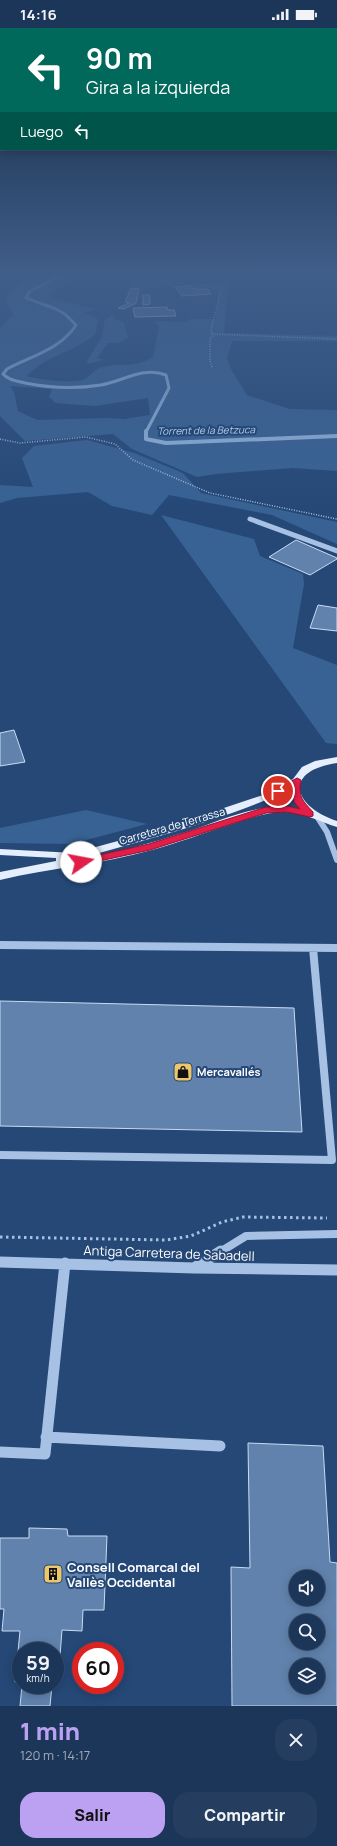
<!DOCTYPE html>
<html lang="es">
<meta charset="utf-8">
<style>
:root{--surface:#1c3659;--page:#253e5f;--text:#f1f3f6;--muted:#a0abba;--line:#3a506f;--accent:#bca0f2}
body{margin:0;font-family:Manrope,sans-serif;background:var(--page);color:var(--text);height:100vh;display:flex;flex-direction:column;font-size:15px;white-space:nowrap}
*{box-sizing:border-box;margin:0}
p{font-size:13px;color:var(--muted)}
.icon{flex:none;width:22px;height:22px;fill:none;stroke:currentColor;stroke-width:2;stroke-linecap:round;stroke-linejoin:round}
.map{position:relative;height:1678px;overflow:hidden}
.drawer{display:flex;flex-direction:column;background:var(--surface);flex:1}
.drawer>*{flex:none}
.guide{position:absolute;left:0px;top:0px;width:337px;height:122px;box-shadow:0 2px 10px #0003,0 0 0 1px var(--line);background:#00695c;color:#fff;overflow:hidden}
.fabs{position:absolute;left:289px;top:1542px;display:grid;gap:8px}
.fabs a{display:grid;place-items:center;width:36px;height:36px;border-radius:50%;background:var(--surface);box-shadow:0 2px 10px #0003,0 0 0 1px var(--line);font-size:20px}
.speed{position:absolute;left:12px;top:1614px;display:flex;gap:8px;font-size:20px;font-weight:700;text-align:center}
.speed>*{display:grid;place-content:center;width:52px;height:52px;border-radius:50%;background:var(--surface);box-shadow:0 2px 10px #0003,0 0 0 1px var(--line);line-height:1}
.speed small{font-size:10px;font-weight:400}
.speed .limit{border:6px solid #d22;background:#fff;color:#111}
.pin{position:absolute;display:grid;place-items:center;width:34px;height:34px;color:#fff;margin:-17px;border:2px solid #fff;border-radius:50%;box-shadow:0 1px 4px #0007}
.me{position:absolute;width:44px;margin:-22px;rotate:78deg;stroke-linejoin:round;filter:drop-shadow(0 0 3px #0008)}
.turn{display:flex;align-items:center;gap:14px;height:84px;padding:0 20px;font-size:18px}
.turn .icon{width:52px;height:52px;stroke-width:2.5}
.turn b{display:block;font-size:28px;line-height:34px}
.then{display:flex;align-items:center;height:38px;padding:0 20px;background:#0003;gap:8px;font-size:15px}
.round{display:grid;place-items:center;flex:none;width:42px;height:42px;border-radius:16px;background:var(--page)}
.summary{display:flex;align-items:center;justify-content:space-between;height:68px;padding:0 20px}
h1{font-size:24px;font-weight:800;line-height:30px;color:var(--accent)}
.primary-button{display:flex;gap:8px;margin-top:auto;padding:8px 20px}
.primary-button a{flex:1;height:46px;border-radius:16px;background:var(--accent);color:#111;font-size:16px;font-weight:800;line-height:46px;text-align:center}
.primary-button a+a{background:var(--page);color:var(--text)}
.status{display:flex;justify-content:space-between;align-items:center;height:28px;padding:0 20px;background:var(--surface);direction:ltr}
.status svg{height:11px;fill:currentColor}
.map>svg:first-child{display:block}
.green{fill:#386294;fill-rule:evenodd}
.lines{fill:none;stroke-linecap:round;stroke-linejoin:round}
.stream-far1{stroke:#9abce3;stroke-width:3}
.stream{stroke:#9abce3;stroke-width:4}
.building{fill:#6182ac;stroke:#c8dbf2;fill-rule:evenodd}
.path-far1{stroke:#a6c1e3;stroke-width:1.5;stroke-dasharray:1 1.5;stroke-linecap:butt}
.path{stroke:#a6c1e3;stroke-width:3;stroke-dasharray:2.5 3.5;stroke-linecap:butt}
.minor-far3{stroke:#a6c1e3;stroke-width:5}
.minor-far2{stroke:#a6c1e3;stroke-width:6}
.minor-far1{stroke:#a6c1e3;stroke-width:8}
.minor{stroke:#a6c1e3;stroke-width:11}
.major{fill:#e5eefc;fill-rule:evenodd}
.route{fill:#e11d48;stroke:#92132f}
.labels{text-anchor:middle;stroke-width:4;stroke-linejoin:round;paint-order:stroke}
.far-water-label{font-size:10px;font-style:italic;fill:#b1cbeb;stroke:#254877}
.street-label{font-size:11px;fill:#fff;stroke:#254877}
.poi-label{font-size:11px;font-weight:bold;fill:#fff;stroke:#254877;text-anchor:start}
.near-street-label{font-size:13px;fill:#fff;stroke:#254877}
.near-poi-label{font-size:13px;font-weight:bold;fill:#fff;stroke:#254877;text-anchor:start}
</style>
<div class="status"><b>14:16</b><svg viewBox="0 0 49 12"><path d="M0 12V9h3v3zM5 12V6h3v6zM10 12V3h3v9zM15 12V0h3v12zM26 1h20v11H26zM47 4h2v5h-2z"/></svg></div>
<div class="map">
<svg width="337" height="1678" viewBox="0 0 337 1678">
<rect width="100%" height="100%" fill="#254877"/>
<path class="green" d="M31,247H82L54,262L50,269C65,273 81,279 97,281L84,285L98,291L96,305C76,324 46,327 27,348C38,352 75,356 85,351C90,348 96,340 102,339C121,334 133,341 153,329L159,298L154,293L187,294L190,291H216L218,260L200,259V256L228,255L224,305L337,308V313H232L227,330L231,341L247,367L290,381L337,382V443L292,440L216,446L197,449L132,421L113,406L25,413L0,388V300L13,287L6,274C9,259 23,257 31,247ZM10,358L52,361L49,369L56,375L95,378L148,370L150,387L124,391L107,390L37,392L18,383L14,364Z
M137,247H169L174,258L130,259Z
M113,287L116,292L123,294L128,310L118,315H108L97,330L104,332L88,336L87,333L102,309L105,291Z
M87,412L134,425L176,442L184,446L201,465L337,494V516L272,487L169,467L152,487L112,478L88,464L17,470L0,475V457L33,459L22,430L34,418Z
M161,487L254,511L260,528L303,546L304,556L293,620L337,637V716L326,715Z
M86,782L147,796L71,816L0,815V800Z"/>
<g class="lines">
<path class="stream-far1" d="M63,247L30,263L26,270L56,281L65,286L76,297C61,321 31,328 7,341L3,346C8,352 17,353 25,355C50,360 76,361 101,357C124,353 143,338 166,347L169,360L146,404"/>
<path class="stream" d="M146,403V411L166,415L337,408"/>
</g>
<path class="building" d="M192,258L193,261H208L211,266L182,268L175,259Z
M131,260L139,261L136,275L124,281L118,280L129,275L125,274Z
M143,267H150V276L143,277Z
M167,279L168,282H174L176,288L135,289L133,280Z
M296,512L337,530V531L310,547L269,529Z
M318,577L337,580V603L310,600Z
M14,702L25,734L0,738V705Z
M0,973L294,980L302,1104L0,1098Z
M248,1415L323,1418L330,1534L337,1535V1678H232L231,1539L250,1540ZM296,1549H318V1571H296ZM296,1593H318V1615H296ZM296,1637H318V1659H296Z
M29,1500L67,1501L68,1508H107L104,1582H83L82,1603L62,1602L58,1654H55V1623H21V1654H15L20,1603H2L4,1581H0V1510H29Z
M22,1657H52L50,1678H20Z"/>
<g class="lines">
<path class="path-far1" d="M173,247L180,256L209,259L221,263L211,301L212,306L337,311
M212,339L210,333V310L215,307
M0,411L20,415L86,409L115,416L133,432L210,465L337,491"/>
<path class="path" d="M0,1209L166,1212L191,1208L222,1194L243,1189L327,1190"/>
<path class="minor-far3" d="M250,491L337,523"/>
<path class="minor-far2" d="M318,790L327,804L337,832"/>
<path class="minor-far1" d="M0,917L337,920
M0,1127L332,1132L313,920
M220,1224L246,1208L337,1206"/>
<path class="minor" d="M0,1234L194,1240L337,1242
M194,1240L221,1223
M46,1409L220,1418
M0,1424L45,1426L65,1235"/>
<path class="major" d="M337,729V735C283,743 292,778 337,793V799C320,794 303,784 285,784C265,784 248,791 229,797C204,805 178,815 152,822C102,836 50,840 0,852V844L56,833V830L0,827V821L74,825L158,802L266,766L293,751L302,739L315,733ZM291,760L294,771L301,781C262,772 223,792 186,804C151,815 114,826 77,831C121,819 165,807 209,793C237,783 265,774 291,760Z"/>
</g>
<linearGradient id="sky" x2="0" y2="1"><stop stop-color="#142841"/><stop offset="0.51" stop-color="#405e8a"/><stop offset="1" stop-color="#405e8a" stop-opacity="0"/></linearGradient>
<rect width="337" height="482" fill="url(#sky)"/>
<path class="route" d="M297,750L301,752C298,769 302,772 313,784V788L310,789L287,784L266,785L150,822L81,837L77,834L81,831L149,816L266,779L287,778L300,781L294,774L291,760L278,766L274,763Z"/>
<defs>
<g id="shop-square" transform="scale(1)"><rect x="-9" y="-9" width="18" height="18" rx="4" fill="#ecc76a" stroke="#254877"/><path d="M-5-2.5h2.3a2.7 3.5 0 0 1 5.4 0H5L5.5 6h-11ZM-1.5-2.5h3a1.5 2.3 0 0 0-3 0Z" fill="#111"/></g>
<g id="building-square" transform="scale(1)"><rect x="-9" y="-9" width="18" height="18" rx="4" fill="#ecc76a" stroke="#254877"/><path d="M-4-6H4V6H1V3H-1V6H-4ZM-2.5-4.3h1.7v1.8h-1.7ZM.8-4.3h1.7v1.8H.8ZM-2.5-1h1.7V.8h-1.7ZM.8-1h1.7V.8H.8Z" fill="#111"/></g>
</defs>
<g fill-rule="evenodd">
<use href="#shop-square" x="183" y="1044"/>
<use href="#building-square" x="53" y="1546"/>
</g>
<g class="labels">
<g class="far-water-label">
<text transform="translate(206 402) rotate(-1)" y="4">Torrent de la Betzuca</text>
</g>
<g class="street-label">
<text transform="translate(172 798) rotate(-16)" y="4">Carretera de Terrassa</text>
</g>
<g class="poi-label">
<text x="197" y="1048">Mercavallés</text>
</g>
<g class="near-street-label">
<text transform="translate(169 1225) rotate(2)" y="5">Antiga Carretera de Sabadell</text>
</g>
<g class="near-poi-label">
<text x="67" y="1544">Consell Comarcal del<tspan x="67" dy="15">Vallès Occidental</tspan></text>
</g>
</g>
</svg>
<div class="fabs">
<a><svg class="icon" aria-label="sound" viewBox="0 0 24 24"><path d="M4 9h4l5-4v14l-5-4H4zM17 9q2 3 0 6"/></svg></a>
<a><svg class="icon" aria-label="search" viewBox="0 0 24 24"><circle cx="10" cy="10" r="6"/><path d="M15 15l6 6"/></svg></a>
<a><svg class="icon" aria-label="layers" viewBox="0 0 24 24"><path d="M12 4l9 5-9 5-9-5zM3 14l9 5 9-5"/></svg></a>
</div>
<div class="speed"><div>59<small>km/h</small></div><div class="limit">60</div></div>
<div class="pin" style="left:278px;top:763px;background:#d93025"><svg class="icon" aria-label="arrive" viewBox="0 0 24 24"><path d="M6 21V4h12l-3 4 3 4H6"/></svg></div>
<svg class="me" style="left:81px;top:834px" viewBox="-20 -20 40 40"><circle r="19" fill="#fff"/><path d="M0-13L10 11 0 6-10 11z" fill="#e11d48"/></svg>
<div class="guide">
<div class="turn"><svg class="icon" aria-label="left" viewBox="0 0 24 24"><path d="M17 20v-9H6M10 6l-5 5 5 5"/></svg><div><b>90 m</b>Gira a la izquierda</div></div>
<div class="then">Luego<svg class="icon" aria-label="left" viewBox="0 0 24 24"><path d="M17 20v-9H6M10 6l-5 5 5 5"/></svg></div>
</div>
</div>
<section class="drawer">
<div class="summary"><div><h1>1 min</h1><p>120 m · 14:17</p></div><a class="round"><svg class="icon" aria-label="close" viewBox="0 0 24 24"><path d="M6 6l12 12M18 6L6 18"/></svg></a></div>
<div class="primary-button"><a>Salir</a><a>Compartir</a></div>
</section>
